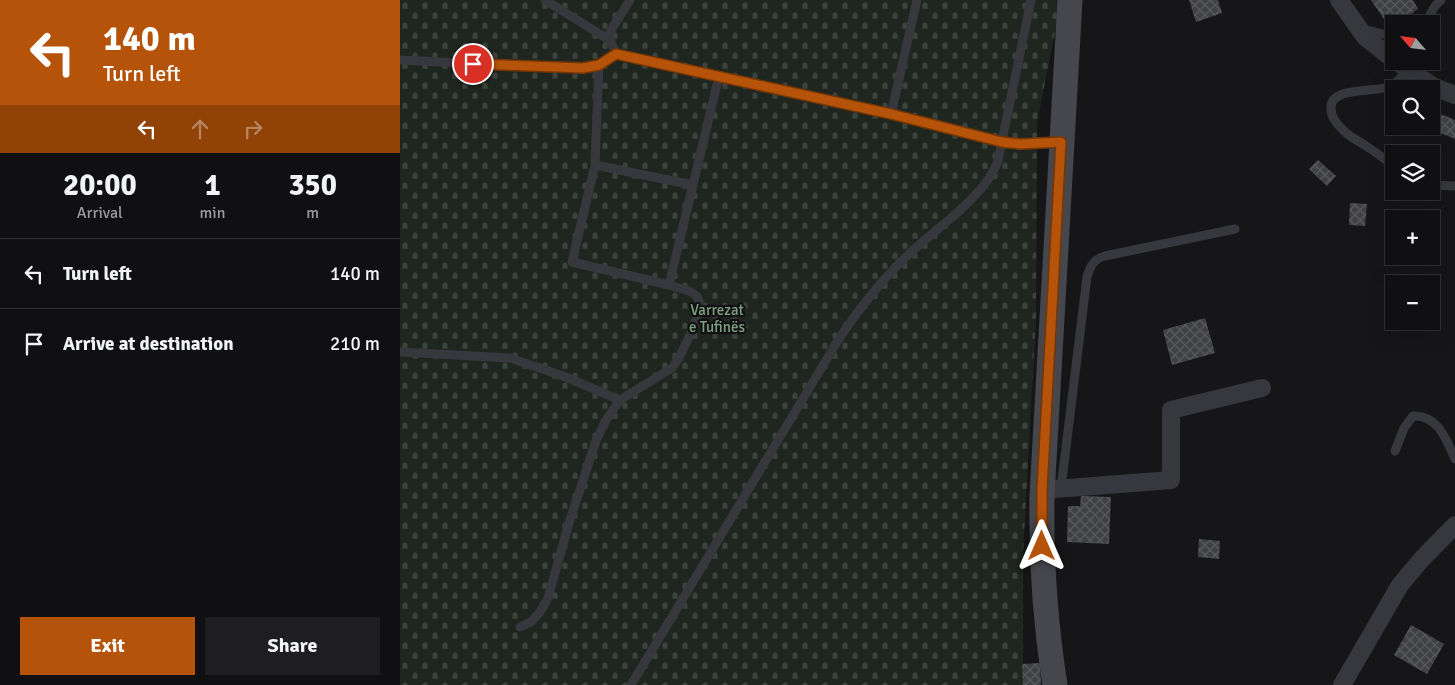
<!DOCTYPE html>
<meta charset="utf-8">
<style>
:root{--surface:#101012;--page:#1e1e20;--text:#f1f3f6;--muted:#9c9d9f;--line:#303032;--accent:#b45309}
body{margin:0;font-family:Signika,sans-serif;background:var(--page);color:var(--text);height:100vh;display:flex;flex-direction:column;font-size:19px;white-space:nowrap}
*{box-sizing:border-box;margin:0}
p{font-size:16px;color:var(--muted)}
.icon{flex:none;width:28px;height:28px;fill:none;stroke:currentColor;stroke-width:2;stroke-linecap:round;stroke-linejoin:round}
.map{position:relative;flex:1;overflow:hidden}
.drawer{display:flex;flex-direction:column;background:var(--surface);width:400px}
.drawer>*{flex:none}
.banner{background:#b45309;color:#fff;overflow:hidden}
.needle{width:32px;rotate:298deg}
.buttons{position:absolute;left:985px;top:15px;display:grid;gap:10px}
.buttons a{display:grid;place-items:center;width:55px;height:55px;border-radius:0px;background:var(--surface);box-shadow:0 5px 20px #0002,0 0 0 1px var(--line);font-size:25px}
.pin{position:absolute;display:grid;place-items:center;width:42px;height:42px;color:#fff;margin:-21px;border:2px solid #fff;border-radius:50%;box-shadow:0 1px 5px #0007}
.me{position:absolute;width:55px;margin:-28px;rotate:0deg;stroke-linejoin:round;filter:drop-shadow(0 0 4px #0008)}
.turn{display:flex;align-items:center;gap:18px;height:105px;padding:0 20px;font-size:22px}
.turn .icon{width:65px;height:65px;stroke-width:2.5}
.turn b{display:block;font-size:35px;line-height:42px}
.lanes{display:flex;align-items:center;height:48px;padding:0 20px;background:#0003;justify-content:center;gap:25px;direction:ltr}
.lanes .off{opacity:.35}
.eta{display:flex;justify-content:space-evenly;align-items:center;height:85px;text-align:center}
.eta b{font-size:30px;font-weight:700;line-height:35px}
.primary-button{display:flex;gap:10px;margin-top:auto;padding:10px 20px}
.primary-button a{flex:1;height:58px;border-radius:0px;background:var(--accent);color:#fff;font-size:20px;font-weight:700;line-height:58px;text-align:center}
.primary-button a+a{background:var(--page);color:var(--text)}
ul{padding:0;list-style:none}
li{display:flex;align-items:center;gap:15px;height:70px;padding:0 20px;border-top:1px solid var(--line)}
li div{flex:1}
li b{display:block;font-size:19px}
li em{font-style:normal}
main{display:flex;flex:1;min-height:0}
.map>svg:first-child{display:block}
.cemetery{fill:url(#cemetery-stones)}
.building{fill:url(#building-cross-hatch)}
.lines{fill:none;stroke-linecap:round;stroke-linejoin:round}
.lane{stroke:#37383d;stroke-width:9}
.street{stroke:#37383d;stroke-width:18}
.secondary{stroke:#45474d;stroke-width:25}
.route-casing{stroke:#753606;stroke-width:12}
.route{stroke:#b45309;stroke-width:9}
.labels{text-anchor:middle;stroke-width:4.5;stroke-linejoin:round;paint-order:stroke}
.park-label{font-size:15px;fill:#7fa381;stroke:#111113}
</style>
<main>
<section class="drawer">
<div class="banner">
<div class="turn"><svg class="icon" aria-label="left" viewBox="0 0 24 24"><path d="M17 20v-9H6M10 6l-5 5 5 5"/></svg><div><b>140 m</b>Turn left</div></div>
<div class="lanes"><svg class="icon" aria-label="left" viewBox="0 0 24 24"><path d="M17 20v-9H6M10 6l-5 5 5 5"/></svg><svg class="icon off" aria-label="ahead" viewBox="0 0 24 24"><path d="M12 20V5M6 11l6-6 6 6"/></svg><svg class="icon off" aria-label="right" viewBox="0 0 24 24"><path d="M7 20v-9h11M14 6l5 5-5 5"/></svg></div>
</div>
<div class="eta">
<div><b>20:00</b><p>Arrival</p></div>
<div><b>1</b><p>min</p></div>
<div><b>350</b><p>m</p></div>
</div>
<ul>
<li><svg class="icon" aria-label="left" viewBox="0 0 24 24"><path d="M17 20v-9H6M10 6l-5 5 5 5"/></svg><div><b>Turn left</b></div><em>140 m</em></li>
<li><svg class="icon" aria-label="arrive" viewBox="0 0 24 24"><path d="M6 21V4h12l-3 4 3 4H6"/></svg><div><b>Arrive at destination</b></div><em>210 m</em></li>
</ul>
<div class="primary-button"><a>Exit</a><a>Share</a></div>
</section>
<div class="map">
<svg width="1055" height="685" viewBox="0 0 1055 685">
<defs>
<pattern id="cemetery-stones" width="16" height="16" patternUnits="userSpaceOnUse" patternTransform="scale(1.25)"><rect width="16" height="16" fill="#1e261f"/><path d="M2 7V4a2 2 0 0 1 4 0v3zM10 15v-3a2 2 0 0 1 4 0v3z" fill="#3c433d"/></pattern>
<pattern id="building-cross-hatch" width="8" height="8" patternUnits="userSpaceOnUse" patternTransform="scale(1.25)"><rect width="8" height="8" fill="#404145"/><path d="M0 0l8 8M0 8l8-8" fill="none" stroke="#595a5e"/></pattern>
</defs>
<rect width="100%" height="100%" fill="#161618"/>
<path class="cemetery" d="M0,0H659L660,7L637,123L636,317L623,554V685H0Z"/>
<path class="building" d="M789,0H818L822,13L796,22Z
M971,0H1013L1018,9L996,24H994L990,28Z
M989,96H994V116L985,114Z
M1038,113L1055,120V139L1031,129Z
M918,160L936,176L927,186L909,169Z
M950,203L967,204L965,226L949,225Z
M805,318L815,353L772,365L763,330Z
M681,496L711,497L709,544L667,542L668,506H680Z
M799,539L820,541L819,559L798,557Z
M1011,625L1044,644L1027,674L994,655Z
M640,663L641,685H623L622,664Z"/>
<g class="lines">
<path class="lane" d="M145,0L206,38L211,42L216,54
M1025,24L1035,6L1041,0
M960,28L994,37
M206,38L230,0
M0,60L183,69L199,65L216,54L491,114L602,142L619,144L661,142
M199,65L195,165L172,262L269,285L319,76
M491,114L517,0
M195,165L293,185
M994,167C984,158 974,151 963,144C956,140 949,136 944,131C937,124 931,118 931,108C930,86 976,93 991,86C998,83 1002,76 1006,69
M1031,185L1055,186
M0,352L110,358L163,376L220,400
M995,451L1004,428L1013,416C1038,415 1046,439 1055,459
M661,488L687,277C690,266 694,259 705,256L835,229
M120,627L131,622L140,612L148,598L169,523L196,441L206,420L220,400L272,368L279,358L290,335L299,313L300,304L297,296L289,291L269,285
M231,685L437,342C458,310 480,281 508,255C536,228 585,197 598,161L631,0"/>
<path class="street" d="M939,0L965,37L994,60
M996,61L1034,87L1055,95
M642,490L771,480V410L862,388
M942,685L1000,585L1021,560L1055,525"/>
<path class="secondary" d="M655,685C645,622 641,559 642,495L670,0"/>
</g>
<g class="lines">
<g class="route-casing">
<path id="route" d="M73,64L183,68L199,65L216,54L491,114L602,142L620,144L661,142L642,490V546"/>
</g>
<use href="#route" class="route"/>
</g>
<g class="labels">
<g class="park-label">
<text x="317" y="315">Varrezat<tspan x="317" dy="17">e Tufinës</tspan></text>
</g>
</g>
</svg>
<div class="buttons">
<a><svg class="needle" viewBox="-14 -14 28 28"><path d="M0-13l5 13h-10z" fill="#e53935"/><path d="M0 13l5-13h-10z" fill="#9c9d9f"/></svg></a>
<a><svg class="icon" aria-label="search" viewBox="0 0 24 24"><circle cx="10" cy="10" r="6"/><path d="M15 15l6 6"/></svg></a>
<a><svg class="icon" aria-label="layers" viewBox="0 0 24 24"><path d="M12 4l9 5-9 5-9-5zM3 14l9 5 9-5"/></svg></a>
<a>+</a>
<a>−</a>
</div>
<div class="pin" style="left:73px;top:64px;background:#d93025"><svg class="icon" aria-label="arrive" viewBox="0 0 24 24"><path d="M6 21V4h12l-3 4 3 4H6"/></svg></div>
<svg class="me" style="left:642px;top:546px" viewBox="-20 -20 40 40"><path d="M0-17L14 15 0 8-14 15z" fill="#b45309" stroke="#fff" stroke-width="4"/></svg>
</div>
</main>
